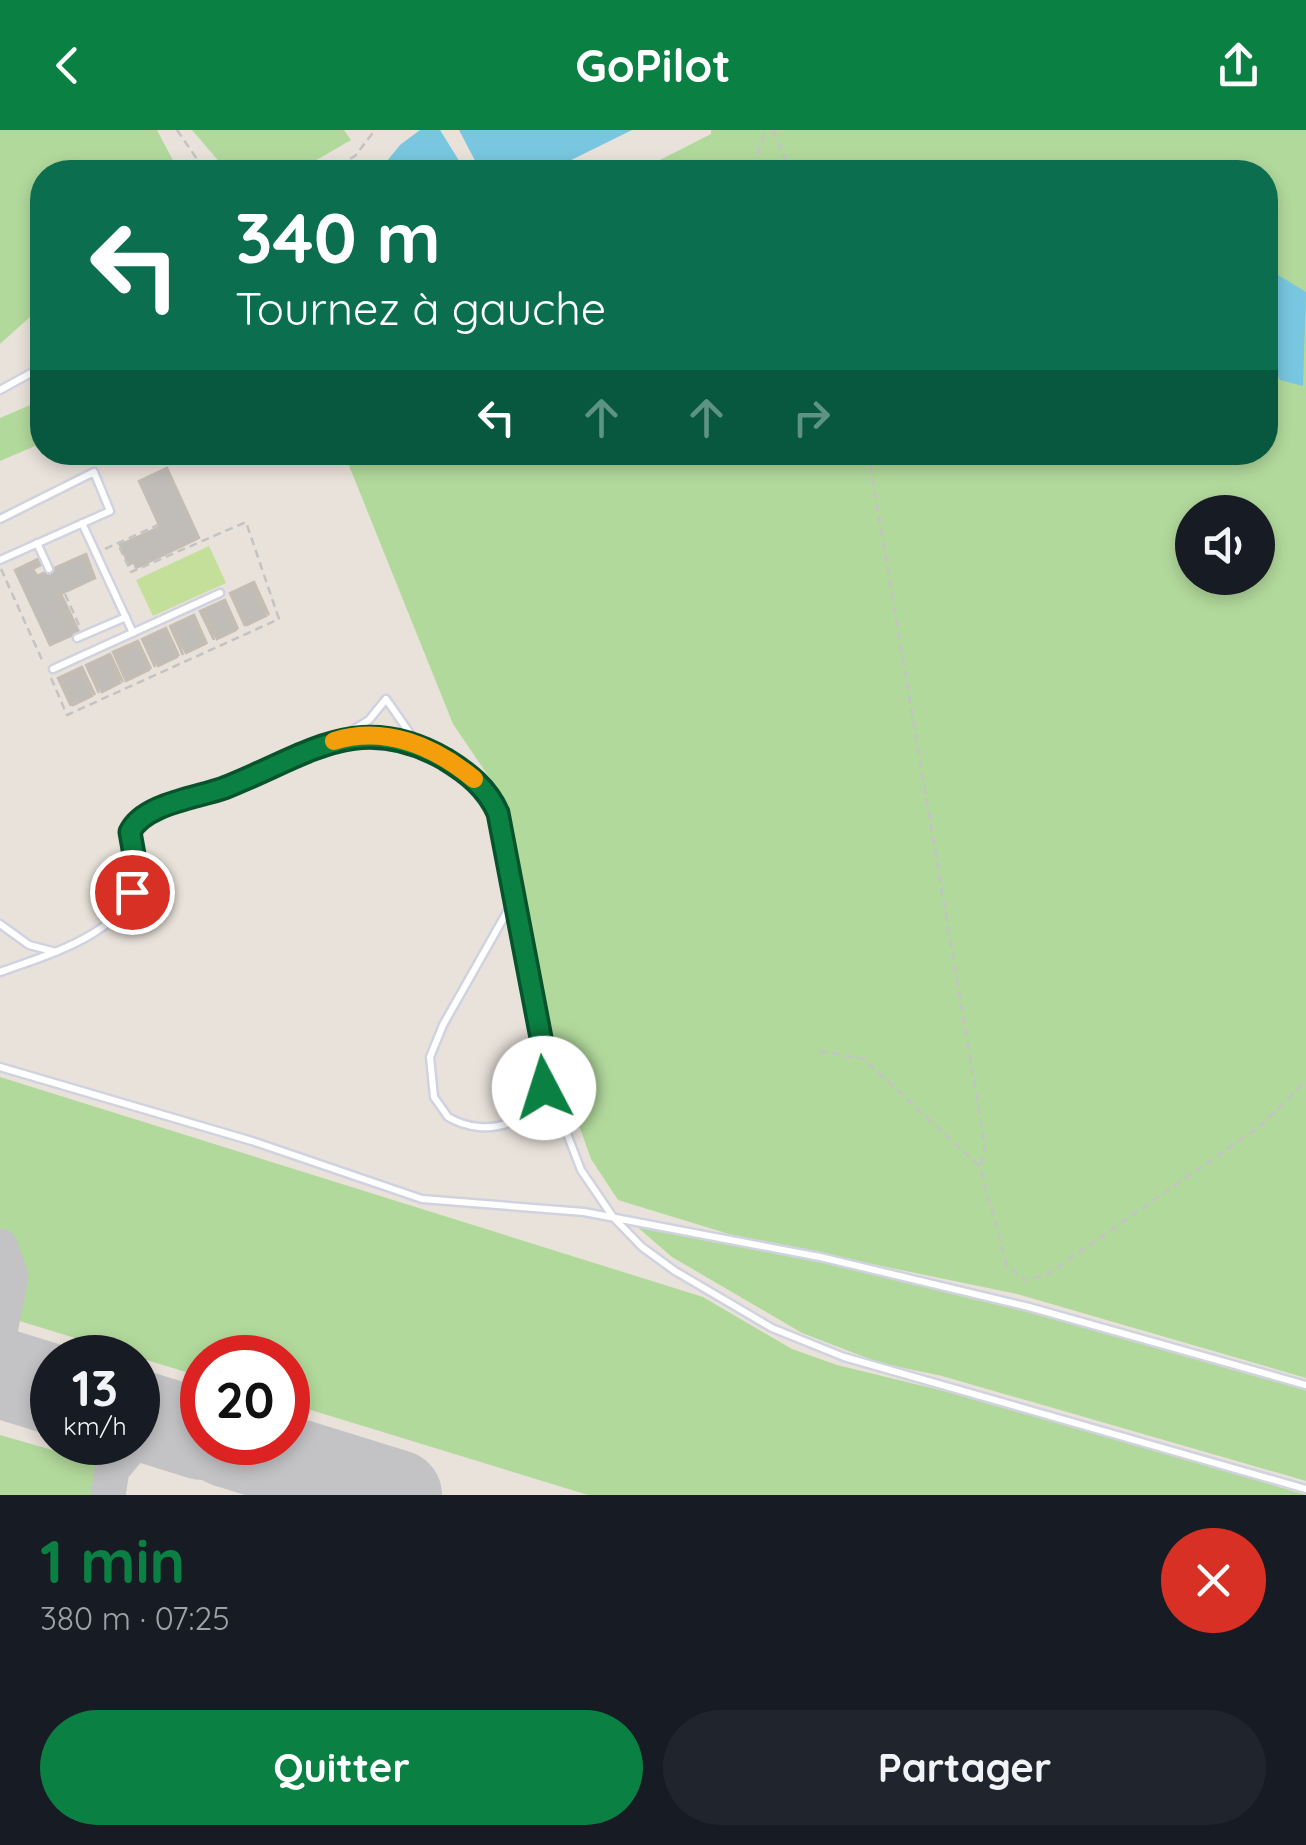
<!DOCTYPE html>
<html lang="fr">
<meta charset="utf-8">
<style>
:root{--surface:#171b24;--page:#20242c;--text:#f1f3f6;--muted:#9ea1a6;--accent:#0b8043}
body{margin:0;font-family:Quicksand,sans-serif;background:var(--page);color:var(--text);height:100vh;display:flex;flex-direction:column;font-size:38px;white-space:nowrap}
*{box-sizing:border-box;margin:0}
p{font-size:32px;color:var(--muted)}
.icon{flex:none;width:55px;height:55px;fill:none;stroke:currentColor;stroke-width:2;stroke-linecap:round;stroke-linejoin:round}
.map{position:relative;height:1365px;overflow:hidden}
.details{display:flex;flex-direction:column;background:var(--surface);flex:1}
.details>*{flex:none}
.hud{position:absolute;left:30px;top:30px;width:1248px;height:305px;border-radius:40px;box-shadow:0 5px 15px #0003;background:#0b6e4f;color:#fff;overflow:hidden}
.buttons{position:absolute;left:1175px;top:365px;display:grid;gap:20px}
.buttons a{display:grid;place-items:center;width:100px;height:100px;border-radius:50%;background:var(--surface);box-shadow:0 5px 15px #0003;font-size:50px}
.speed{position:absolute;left:30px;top:1205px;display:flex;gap:20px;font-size:50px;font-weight:700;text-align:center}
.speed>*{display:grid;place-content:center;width:130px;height:130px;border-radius:50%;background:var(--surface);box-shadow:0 5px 15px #0003;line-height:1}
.speed small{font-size:25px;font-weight:400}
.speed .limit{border:15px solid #d22;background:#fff;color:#111}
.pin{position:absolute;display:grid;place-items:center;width:85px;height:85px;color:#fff;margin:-42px;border:5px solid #fff;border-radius:50%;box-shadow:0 2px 10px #0007}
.me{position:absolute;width:110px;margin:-55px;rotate:355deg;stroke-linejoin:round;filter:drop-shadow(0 0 8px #0008)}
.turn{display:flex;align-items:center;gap:35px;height:210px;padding:0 40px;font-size:45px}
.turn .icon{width:130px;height:130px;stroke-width:2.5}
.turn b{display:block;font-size:70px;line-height:85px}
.lanes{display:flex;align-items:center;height:95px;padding:0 40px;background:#0003;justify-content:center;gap:50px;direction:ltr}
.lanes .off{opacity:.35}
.round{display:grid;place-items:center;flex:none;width:105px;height:105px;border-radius:52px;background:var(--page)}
.summary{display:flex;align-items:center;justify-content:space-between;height:170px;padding:0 40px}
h1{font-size:60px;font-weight:700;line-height:75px;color:var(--accent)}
.button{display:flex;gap:20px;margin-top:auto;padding:20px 40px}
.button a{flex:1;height:115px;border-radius:60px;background:var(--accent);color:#fff;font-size:40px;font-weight:700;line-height:115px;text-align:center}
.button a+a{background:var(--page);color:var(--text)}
header{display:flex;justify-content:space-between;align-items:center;height:130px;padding:0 40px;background:var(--accent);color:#fff;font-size:45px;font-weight:700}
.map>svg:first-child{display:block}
.green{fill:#b2d99c;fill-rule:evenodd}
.pitch{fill:#c3df99}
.water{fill:#78c6df}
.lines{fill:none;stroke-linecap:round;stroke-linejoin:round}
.taxiway{stroke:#c3c2c4;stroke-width:35}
.runway{stroke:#c3c2c4;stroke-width:90}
.building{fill:#c0bcb7;stroke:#c3bdb4;stroke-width:2.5}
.lane-casing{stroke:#d0d3df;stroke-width:11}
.path{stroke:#c3c3c3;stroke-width:2.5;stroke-dasharray:8 5;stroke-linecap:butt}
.lane{stroke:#fff;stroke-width:6}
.route-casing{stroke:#07532c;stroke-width:25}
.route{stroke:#0b8043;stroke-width:18}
.slow{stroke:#f59e0b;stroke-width:18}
</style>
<header><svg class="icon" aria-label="back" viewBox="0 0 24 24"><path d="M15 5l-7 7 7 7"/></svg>GoPilot<svg class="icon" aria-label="share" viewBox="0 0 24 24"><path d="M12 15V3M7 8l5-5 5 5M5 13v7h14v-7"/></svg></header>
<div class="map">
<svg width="1306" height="1365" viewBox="0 0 1306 1365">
<rect width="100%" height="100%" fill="#e8e2da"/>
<path class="green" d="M0,0H157L179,42H42V176L0,214Z
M192,0H344L351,10L313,32L316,42H228Z
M711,0H1306V1248L1017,1164L732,1105L618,1070L591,1029L545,900L505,685L489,647L453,594L344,323L1265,322V42H636L711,4ZM1192,382H1258V448H1192Z
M42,270V313L0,331V288Z
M0,947L703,1167L792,1219L837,1235L1026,1281L1306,1365H588L288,1273V1228H202V1247L0,1185Z
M635,1095L887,1142L1306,1255V1351L942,1246L880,1233L802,1203L672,1127Z
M0,1305L104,1335L98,1365H0Z"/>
<path class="pitch" d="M209,416L226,453L153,486L136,450Z"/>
<path class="water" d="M420,0H440L466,42H378L400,15Z
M459,0H632L547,42H481Z
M1265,137L1306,162L1303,256L1280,250L1265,218Z"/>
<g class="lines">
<path class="taxiway" d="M0,1116L11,1146L0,1202
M0,1228L24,1250
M138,1311L164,1302L190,1301
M108,1365L112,1340L135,1312"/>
<path class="runway" d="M0,1243L52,1259
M138,1285L202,1305
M226,1312L397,1365"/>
</g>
<path class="building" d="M167,338L199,408L136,438L134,432L129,435L120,415L160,397L139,351Z
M86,424L95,448L54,467L73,505L50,515L15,440L38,429L41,435L33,439L37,446Z
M254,452L269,485L253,458L234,467L245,496L230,463Z
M253,458L266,486L247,495L234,467Z
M61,464L79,502L73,505L54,467Z
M225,470L238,499L225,475L206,484L214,510L200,481Z
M225,475L236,500L217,509L206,484Z
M194,485L207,514L193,490L174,499L183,525L170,496Z
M193,490L205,514L186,523L174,499Z
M166,498L179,526L166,503L147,512L155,537L142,509Z
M166,503L177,527L158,536L147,512Z
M138,511L151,539L138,516L119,524L130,549L126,551L113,522Z
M138,516L149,540L130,549L119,524Z
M110,524L123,552L109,529L90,537L99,563L86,535Z
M109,529L120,553L102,562L90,537Z
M82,537L95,565L81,542L62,550L71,576L58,548Z
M81,542L92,566L73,575L62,550Z"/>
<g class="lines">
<g class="lane-casing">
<path id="lane" d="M0,260L42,237
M0,389L94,342L110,381L0,430
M82,393L133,503
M37,413L49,439
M77,508L126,487
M53,539L220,463
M338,609L369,590L386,569L416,612L467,644L492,670L551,962L581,1040L613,1087L642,1117L675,1141L772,1198L844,1227L1306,1359
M512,773L443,895L430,927L434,967L448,987C487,1010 540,993 546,946
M0,794L29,815L56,822
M0,842C44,826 137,801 137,741C137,728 131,715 130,702L145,685L242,650L338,609L380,605L415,612
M0,937L252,1011L422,1069L584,1082L820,1127L1029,1177L1306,1255"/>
</g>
<path class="path" d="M177,0L206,42
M773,0L791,42
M757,24L766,0
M328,42L355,26L375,0
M868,322L985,1017L980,1037
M105,419L158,395
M1,439L43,532
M65,464L79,495
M51,548L67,585L279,489L246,392L131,442L118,414
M819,921L864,929L980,1037L1007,1136L1025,1150L1048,1144L1260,996L1306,951"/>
<use href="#lane" class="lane"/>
</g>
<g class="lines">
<g class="route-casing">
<path id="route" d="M132,762L137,742L130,702C143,674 196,668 224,658C306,626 358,579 445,629C468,643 487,658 498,683L546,934L544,958"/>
</g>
<use href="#route" class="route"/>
<path class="slow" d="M334,611C385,595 434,616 474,649"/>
</g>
</svg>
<div class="buttons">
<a><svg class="icon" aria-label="sound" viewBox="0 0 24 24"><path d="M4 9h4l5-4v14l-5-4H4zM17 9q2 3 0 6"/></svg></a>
</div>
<div class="speed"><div>13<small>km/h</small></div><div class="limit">20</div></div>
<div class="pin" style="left:132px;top:762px;background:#d93025"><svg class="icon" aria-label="arrive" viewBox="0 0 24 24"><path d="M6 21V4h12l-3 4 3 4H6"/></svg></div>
<svg class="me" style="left:544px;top:958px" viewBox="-20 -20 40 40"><circle r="19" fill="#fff"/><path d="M0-13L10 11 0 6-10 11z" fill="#0b8043"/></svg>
<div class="hud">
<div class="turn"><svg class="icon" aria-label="left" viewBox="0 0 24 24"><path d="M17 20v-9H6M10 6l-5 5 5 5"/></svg><div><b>340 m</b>Tournez à gauche</div></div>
<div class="lanes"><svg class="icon" aria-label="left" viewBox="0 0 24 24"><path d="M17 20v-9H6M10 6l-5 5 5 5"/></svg><svg class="icon off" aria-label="ahead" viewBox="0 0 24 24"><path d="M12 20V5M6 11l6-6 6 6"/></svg><svg class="icon off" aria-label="ahead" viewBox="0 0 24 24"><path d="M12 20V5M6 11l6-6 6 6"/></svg><svg class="icon off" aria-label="right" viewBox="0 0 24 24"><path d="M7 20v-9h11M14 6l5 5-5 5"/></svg></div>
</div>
</div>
<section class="details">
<div class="summary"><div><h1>1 min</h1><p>380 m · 07:25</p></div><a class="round" style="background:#d93025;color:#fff"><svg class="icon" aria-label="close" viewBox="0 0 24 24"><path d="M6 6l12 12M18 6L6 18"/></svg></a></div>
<div class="button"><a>Quitter</a><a>Partager</a></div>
</section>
